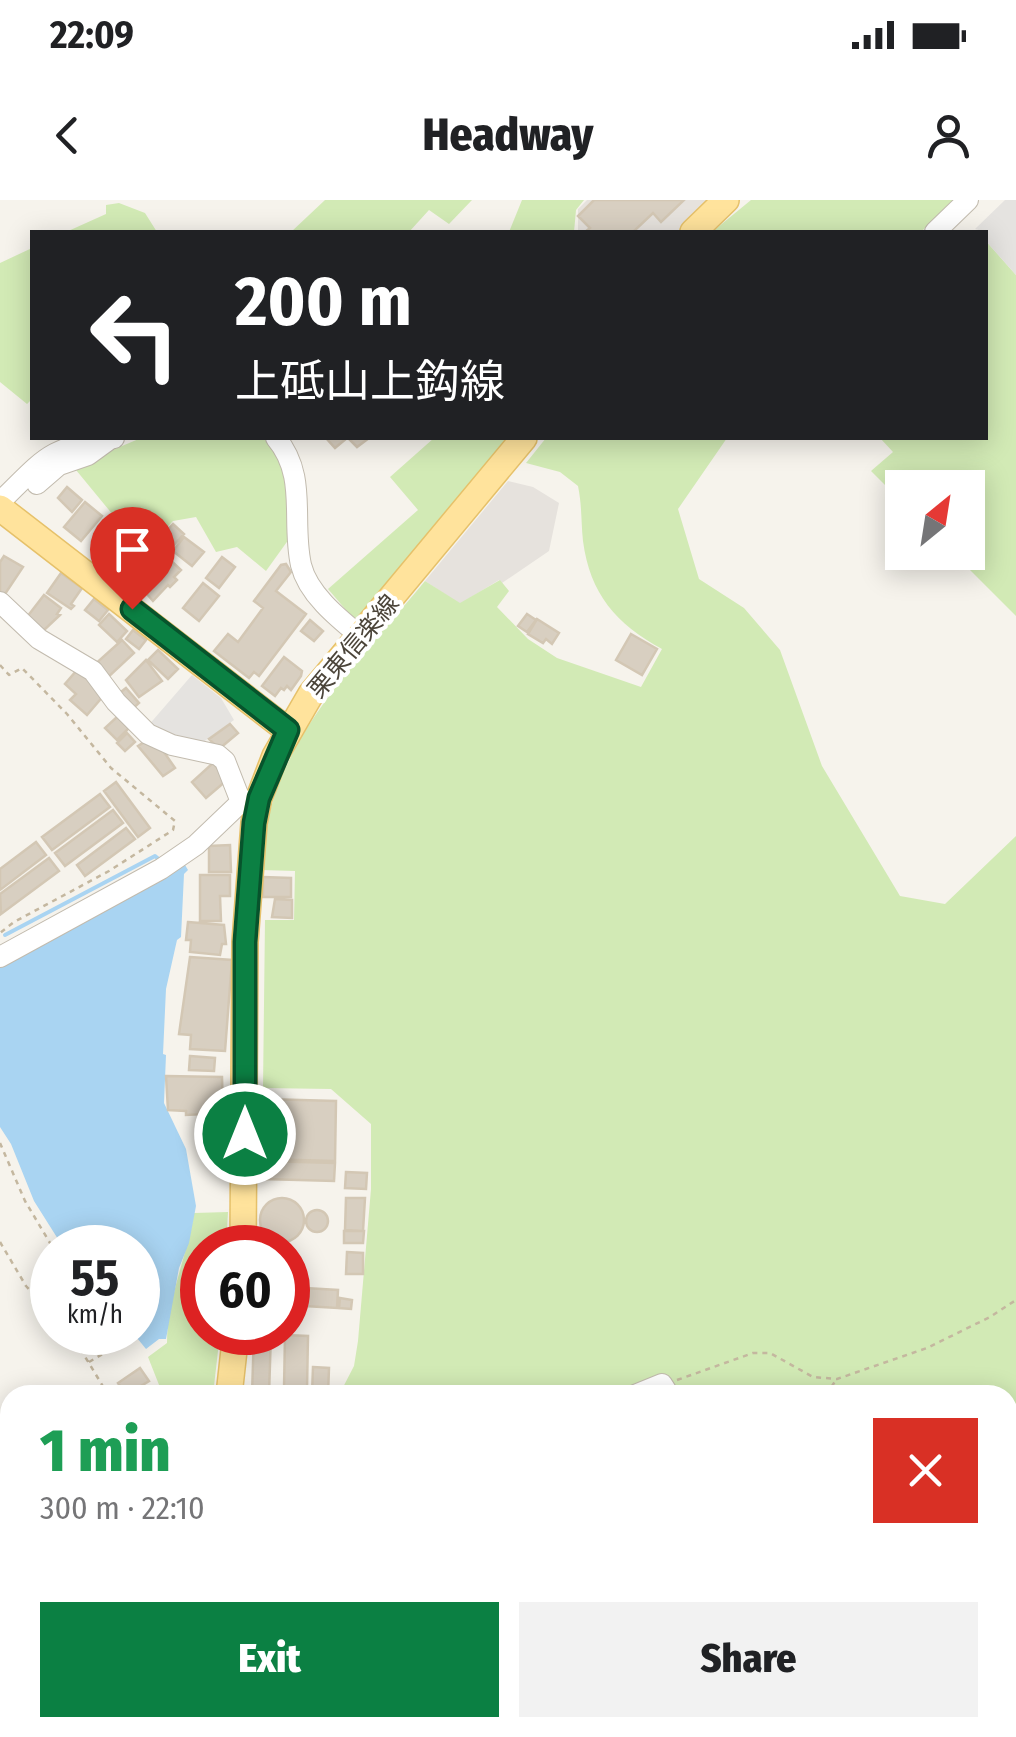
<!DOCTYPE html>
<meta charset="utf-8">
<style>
:root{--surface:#fff;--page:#f2f2f2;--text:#202124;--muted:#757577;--accent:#0b8043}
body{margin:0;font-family:"Fira Sans Condensed","Noto Sans JP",sans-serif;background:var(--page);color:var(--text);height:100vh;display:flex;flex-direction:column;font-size:38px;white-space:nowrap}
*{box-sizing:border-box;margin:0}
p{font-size:32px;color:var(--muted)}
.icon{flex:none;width:55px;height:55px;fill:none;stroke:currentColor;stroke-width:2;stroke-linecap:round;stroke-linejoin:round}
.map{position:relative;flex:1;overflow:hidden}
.side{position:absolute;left:0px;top:1185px;width:1018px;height:352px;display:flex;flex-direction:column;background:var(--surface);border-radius:30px 30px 0 0;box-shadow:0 5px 25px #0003}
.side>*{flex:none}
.guide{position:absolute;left:30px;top:30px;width:958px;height:210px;border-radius:0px;box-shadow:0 5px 25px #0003;background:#202124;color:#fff;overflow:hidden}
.needle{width:65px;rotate:30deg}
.buttons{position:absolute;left:885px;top:270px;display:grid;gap:20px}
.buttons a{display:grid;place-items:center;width:100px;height:100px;border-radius:0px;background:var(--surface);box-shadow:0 5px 25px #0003;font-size:50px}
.speed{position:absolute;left:30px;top:1025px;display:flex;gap:20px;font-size:50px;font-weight:700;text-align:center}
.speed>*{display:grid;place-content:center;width:130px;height:130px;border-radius:50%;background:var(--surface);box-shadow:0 5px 25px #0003;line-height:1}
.speed small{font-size:25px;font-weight:400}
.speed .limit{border:15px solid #d22;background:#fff;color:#111}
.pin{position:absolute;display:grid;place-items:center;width:85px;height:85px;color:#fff;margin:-102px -42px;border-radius:50% 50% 50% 0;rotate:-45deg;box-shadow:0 0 10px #0007}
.pin .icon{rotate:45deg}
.me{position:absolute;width:110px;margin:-55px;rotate:0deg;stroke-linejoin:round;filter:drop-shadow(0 0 8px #0008)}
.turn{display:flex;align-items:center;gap:35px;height:210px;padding:0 40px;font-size:45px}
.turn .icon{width:130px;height:130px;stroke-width:2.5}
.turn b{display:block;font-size:70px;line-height:85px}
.round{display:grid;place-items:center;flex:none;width:105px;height:105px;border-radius:0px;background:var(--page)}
.overview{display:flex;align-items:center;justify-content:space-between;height:170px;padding:0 40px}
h1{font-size:60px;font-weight:800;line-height:75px;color:#1e9e55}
.action{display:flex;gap:20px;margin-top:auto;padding:20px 40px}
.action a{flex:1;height:115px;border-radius:0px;background:var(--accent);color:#fff;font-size:40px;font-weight:800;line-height:115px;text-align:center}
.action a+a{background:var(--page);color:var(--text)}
.status{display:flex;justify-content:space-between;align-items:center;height:70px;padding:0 50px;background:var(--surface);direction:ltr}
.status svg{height:28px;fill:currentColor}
header{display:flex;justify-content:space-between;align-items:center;height:130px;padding:0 40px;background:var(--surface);font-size:45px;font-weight:800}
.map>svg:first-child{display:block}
.industrial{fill:#e6e2dd}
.green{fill:#d2eab5}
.parking{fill:#e5e3e0}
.water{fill:#a9d4f2}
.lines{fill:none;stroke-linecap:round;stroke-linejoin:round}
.stream{stroke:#a9d4f2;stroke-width:4}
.building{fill:#d8cfc1;stroke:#d3c7b4;stroke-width:2.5}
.minor-casing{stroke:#c2bbae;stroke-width:22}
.major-casing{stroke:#e6c16a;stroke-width:28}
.path{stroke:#c4b79f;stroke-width:2.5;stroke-dasharray:5 5;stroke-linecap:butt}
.minor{stroke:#fff;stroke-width:20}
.major{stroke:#ffe39c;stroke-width:25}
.route-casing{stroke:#07532c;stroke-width:25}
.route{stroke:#0b8043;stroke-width:18}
.labels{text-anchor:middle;stroke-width:8;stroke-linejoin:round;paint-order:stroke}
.street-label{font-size:25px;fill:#4b4439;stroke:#fff}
</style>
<div class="status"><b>22:09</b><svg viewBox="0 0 49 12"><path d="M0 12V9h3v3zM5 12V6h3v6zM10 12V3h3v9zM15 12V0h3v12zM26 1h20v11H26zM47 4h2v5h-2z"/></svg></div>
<header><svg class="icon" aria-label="back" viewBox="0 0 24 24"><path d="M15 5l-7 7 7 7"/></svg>Headway<svg class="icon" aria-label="person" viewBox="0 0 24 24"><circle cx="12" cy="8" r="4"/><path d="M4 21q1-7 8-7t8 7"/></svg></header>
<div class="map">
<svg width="1016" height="1537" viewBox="0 0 1016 1537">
<rect width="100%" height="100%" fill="#f6f3ec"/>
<path class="industrial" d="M587,0H710L679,32H578V9Z
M508,281L533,287L559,303L549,351L502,383L499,380L460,404L425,381Z"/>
<path class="green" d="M325,0H472L449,24L429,10L409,32H291Z
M522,0H584L576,10L574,32H509Z
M751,0H953L921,32H712Z
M119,3L145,13L157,32H66L106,14V5Z
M985,40L1016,75V416L953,353L968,352V288H902V302L871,271L893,252L880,238H985Z
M32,48V199L27,204L0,182V63Z
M141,238H266L274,245L289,275V339L266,371L237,347L216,352L196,317L173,321L158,337L149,328L132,338L76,270L77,265Z
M434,238H508V242L359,419L352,417L328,389L418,310L390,277Z
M546,238H727L678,309L699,379L744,408L780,450L822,566L900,696L945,704L1016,636V1537H250L249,1528H1008V1195H339L354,1166L358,1141L371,989V924L331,889L263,888L265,720H294L295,671L261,670C264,647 266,624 273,601C298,517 370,448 425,381L460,403L500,380L509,391L497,407L528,439L557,458L641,487L662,449C616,424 590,394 583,341C581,322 582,305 578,286L560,272L526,263Z
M228,1012L226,1047L202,1048V1132L220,1133L213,1195H163L148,1157L167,1143C167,1098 187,1057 194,1013Z"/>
<path class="parking" d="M1005,0H1016V75L985,40V32L975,29Z
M192,475L221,498L234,520L199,545L147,527Z"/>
<path class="water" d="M185,665L188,670L184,674L181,737L177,740L166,789L163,854L166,855L164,903L186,949L196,1006L189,1043L179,1068L166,1139H159L146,1149L133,1133L138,1132V1048L63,1047L34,1001L11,944L0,927V767Z"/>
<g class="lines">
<path class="stream" d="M5,735L155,656L162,662"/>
</g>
<path class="building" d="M594,0H684L661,22L653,13L633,32H585L590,28L578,16Z
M326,238H347L335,248Z
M348,238H369L357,247Z
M67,287L82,300L72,312L58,298Z
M85,302L102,316L81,341L64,327Z
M173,324L184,334L173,346L162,336Z
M184,337L204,352L192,366L173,351Z
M122,346L136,358L128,367L114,355Z
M4,356L23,367L3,397L0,395V362Z
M166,356L181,370L174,377L177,380L170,387L168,385L153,401L139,385Z
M222,357L235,367L219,388L206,378Z
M286,364L291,372L276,391L306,414L259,476L254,472L249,478L214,451L228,434L238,442L263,408L254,401L281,365Z
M61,373L82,388L71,404L74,406L71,409L47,393Z
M203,383L219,396L199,421L183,408Z
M44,395L61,408L57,414L60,415L44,430L27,417Z
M94,399L108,410L99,421L85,410Z
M109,414L127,431L117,442L99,425Z
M527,414L536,420L527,432L518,426Z
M537,419L559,433L552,444L546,439L543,443L528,434Z
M310,420L323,431L314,441L301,431Z
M133,430L146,440L139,449L126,439Z
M631,434L657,449L642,475L616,460Z
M122,440L134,453L105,480L93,466Z
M158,450L178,469L168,479L148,460Z
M284,457L302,471L301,476L291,490L287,486L284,490L281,488L275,496L262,486Z
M146,460L162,481L139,497L126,480Z
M77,470L105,494L87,515L70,500L76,494L65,484Z
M126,488L139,503L130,511L117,495Z
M118,516L129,528L117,540L105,528Z
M230,524L238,533L219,549L209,539Z
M127,533L135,542L125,551L117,543Z
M149,539L157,542L175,568L163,576L138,546Z
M213,563L227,580L206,598L192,582Z
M116,582L150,628L138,637L104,591Z
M100,594L110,607L52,650L42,637Z
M113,610L123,623L65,666L55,653Z
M126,628L135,639L85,676L77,665Z
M36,642L46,655L0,690V669Z
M230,645L231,672H209V646Z
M49,658L59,671L1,714L0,694Z
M200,675H230V696H220L221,721H200Z
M263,677L291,678V697H263Z
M275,699L292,700V718L272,717Z
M188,722L224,725L226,744H222L220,755L190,752L191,740H186Z
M190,757L232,760L225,851L190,849L191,835L179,834Z
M190,856L215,858L214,871L189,870Z
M166,876L222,877L223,913L186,915V911L168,910Z
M264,899L336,901L335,961L263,959Z
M263,961L335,963L334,981L263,979Z
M346,972L367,973L366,989L345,988Z
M346,998H365L363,1031L345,1030Z
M260 1020a22 22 0 1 1 44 0a22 22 0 1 1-44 0Z
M306 1021a11 11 0 1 1 22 0a11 11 0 1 1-22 0Z
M344,1031H364L363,1043H344Z
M347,1052L363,1053V1074H346Z
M288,1087L338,1090L337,1108L288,1105Z
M340,1098L352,1100L351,1109L339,1108Z
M254,1132H271L269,1195H252Z
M285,1135L308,1136L307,1189H284Z
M313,1167L329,1168L328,1195H312Z
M140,1168L149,1181L126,1195L118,1183Z"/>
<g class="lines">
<g class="minor-casing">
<path id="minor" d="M935,32L968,0
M276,238C308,276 291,320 301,365C308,394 338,418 360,436
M37,284L59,265L88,255L110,239
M0,302C47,256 48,248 114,238
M0,402L39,439L93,471L116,502L148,534L172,545L218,555L225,561L241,602
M0,757L161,669L196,645L241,602L252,600
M635,1195L662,1184L669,1195"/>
</g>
<g class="major-casing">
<path id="major" d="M693,32L726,0
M0,308L287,530
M243,1048L245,742L254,623L259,598L275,556L311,494L524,238
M229,1195L236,1132
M228,1528L230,1537"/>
</g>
<path class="path" d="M0,465L9,475L22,468L67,514L111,568L175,621L173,630L109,671L14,722L0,733
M0,943L25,1001L53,1048
M0,1042L26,1086L52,1114
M70,1132L104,1188V1195
M89,1162L118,1145L122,1136L119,1132
M677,1180L753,1153H770L813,1177L837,1179L927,1148L990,1117L1016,1100
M826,1195L836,1180
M1008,1274L1016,1273
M0,1280L10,1272
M0,1311L10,1328
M473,1528L475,1537
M771,1528V1537
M975,1528V1537"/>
<use href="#minor" class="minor"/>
<use href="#major" class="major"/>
</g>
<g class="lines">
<g class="route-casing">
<path id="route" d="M132,409L288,530L259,598L254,623L245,742V934"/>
</g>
<use href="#route" class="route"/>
</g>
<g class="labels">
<g class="street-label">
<text transform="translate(353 446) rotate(-50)" y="9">栗東信楽線</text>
</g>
</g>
</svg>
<div class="buttons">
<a><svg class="needle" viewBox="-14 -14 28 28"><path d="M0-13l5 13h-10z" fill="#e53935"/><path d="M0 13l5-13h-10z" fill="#757577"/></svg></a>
</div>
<div class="speed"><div>55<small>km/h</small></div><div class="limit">60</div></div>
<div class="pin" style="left:132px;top:409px;background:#d93025"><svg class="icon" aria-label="arrive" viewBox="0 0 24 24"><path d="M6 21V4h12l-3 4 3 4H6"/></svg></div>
<svg class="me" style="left:245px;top:934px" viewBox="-20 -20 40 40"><circle r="17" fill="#0b8043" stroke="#fff" stroke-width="3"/><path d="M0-11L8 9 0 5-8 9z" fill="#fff"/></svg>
<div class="guide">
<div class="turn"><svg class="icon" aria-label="left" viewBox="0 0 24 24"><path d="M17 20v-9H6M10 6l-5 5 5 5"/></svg><div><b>200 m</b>上砥山上鈎線</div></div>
</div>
<section class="side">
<div class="overview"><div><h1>1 min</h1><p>300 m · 22:10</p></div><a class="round" style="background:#d93025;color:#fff"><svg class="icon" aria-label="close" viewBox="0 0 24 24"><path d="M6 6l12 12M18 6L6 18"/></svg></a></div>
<div class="action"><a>Exit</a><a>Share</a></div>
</section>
</div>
